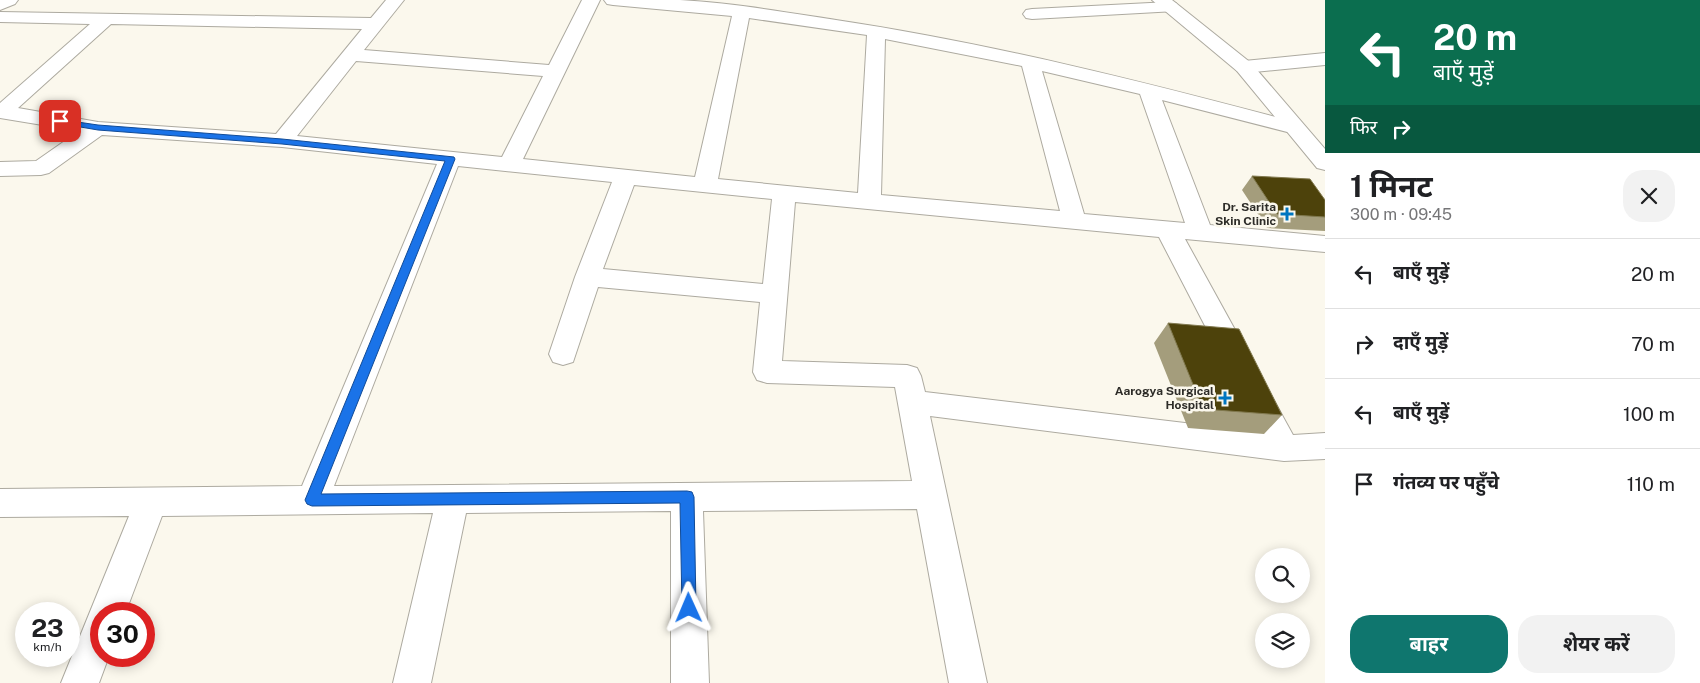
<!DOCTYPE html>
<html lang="hi">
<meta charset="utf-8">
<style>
:root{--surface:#fff;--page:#f2f2f2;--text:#202124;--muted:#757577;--line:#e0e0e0;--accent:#0f766e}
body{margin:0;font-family:"Public Sans","Noto Sans Devanagari",sans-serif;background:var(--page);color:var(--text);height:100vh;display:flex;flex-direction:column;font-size:19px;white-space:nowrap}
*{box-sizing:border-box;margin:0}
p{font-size:16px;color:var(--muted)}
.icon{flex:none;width:28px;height:28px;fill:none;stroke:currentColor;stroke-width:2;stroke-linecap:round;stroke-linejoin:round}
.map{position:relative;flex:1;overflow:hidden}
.sheet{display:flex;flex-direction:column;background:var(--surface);width:375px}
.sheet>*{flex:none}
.banner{background:#0b6e4f;color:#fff;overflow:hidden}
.fabs{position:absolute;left:1255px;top:548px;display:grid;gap:10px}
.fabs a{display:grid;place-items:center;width:55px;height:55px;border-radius:50%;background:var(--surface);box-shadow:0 2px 12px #0003;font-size:25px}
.speed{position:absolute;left:15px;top:602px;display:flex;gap:10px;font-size:25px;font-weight:700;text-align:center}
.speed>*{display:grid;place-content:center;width:65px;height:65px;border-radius:50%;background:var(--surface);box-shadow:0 2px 12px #0003;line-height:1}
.speed small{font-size:12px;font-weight:400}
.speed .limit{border:8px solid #d22;background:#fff;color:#111}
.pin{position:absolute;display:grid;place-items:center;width:42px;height:42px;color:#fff;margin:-21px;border-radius:10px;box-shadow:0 2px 8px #0006}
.me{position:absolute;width:55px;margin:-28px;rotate:359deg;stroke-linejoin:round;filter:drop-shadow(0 0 4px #0008)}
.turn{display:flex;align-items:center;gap:18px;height:105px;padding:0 25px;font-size:22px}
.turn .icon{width:65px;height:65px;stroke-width:2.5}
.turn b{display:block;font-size:35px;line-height:42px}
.then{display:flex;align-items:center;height:48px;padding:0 25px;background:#0003;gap:10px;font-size:19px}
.round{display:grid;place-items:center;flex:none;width:52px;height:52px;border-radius:20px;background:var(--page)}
.summary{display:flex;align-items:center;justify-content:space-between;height:85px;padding:0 25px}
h1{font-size:30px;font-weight:700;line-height:38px}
.action{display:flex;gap:10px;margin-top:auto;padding:10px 25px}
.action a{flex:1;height:58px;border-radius:20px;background:var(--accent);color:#fff;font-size:20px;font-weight:700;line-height:58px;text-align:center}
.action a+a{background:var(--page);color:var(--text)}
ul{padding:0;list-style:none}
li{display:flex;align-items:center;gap:15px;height:70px;padding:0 25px;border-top:1px solid var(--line)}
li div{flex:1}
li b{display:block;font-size:19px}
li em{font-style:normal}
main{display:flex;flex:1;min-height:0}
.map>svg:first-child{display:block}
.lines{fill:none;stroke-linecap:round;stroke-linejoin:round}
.street-casing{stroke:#adaaa0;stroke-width:2}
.secondary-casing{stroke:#adaaa0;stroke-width:2}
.street{fill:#fff;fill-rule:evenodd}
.secondary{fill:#fff;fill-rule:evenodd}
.wall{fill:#a49d7c}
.building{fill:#4d420b;stroke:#81794f}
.route{fill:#1a73e8;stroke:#114b97}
.poi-dot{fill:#0076c0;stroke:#fbf8ed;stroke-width:2}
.labels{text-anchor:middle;stroke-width:5;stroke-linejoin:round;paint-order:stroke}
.poi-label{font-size:12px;font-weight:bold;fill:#2d2c28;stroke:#fbf8ed;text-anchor:end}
</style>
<main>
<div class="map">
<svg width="1325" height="683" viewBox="0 0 1325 683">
<rect width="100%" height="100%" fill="#fbf8ed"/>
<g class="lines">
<g class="street-casing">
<path id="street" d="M386,0H404L364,50L549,65L582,0H600L523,159L695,177L732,16L613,5L607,4L604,0C629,0 655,0 680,0C732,3 784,12 836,20C995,44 1148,83 1302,124L1306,128L1302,132L1295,134L1162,100L1210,225L1325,236V252L1185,239L1293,435L1325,433V459L1284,461L930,416L987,683H949L917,509L703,511L709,683H671V511L466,513L431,683H393L433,513L162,516L125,614H101V656H109L99,683H61L129,516L0,517V489L302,486L437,164L282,147L102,135L49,173L41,175L0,176V162L36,161L79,131L0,118V103L90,24L0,22V12L371,18ZM749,18L867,35L858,193L718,179ZM111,24L362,29L276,134L98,122L18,108ZM885,39L1022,66L1060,211L881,195ZM356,61L543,76L502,157L297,136ZM1042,71L1140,94L1185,223L1084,214ZM458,166L612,182L575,277L549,354L553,362L563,365L573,362L598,287L760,302L753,372L757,380L767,383L895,387L912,481L334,486ZM634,185L772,199L763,284L603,269ZM795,202L1159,237L1260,432L925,392L921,376L917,368L907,365L782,361Z
M1170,2L1176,3L1179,7L1176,11L1032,19L1026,18L1023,14L1026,10L1032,9Z
M1325,53V65L1244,73L1237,71L1234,67L1237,63L1244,61Z"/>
</g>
<g class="secondary-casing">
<path id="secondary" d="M0,0H18L15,4L0,10Z
M1152,0H1172L1251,63L1325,149V170L1317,168L1237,71Z"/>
</g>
<use href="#street" class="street"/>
<use href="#secondary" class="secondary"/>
</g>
<path class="wall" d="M1252,176L1325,200V231L1267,228L1242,190Z
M1168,323L1282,415L1264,434L1188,428L1154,343Z"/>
<path class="building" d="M1252,176L1310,179L1325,200V217L1277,214Z
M1168,323L1239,329L1282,415L1203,409Z"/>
<path class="route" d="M57,119L98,125L282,139L454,157L455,159L321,494L687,491L692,492L694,497L696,608L694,614L689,616L684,614L682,608L680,503L312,506L307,504L305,500L445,161L282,144L98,130L57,123Z"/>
<g class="poi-dot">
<path d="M1284.5 206.5h5v5h5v5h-5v5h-5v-5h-5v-5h5z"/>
<path d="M1222.5 390.5h5v5h5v5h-5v5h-5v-5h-5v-5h5z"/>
</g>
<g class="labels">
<g class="poi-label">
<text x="1276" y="211">Dr. Sarita<tspan x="1276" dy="14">Skin Clinic</tspan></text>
<text x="1214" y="395">Aarogya Surgical<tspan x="1214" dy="14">Hospital</tspan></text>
</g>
</g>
</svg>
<div class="fabs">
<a><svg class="icon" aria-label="search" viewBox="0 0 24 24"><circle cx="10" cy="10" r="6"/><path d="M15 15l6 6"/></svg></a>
<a><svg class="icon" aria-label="layers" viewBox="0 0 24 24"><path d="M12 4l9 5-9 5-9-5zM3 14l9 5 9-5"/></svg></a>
</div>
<div class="speed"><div>23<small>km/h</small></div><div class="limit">30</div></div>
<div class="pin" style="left:60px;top:121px;background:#d93025"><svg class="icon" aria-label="arrive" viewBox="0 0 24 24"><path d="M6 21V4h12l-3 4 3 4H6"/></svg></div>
<svg class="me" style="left:689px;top:608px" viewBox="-20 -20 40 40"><path d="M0-17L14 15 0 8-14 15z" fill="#1a73e8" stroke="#fff" stroke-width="4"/></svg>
</div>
<section class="sheet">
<div class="banner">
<div class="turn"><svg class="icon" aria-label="left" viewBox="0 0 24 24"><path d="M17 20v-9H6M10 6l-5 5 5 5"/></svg><div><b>20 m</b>बाएँ मुड़ें</div></div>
<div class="then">फिर<svg class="icon" aria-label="right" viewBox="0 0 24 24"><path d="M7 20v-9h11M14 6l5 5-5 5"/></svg></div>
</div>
<div class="summary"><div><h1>1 मिनट</h1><p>300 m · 09:45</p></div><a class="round"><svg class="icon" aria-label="close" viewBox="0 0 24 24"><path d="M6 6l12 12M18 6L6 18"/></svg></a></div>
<ul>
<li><svg class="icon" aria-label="left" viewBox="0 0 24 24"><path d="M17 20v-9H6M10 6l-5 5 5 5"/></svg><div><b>बाएँ मुड़ें</b></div><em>20 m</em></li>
<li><svg class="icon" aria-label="right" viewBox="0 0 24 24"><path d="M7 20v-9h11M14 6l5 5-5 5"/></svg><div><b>दाएँ मुड़ें</b></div><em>70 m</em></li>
<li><svg class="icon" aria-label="left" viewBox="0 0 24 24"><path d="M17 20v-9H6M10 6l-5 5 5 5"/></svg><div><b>बाएँ मुड़ें</b></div><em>100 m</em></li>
<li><svg class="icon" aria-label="arrive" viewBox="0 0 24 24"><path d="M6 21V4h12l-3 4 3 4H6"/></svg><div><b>गंतव्य पर पहुँचे</b></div><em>110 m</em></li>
</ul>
<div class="action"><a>बाहर</a><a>शेयर करें</a></div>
</section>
</main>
